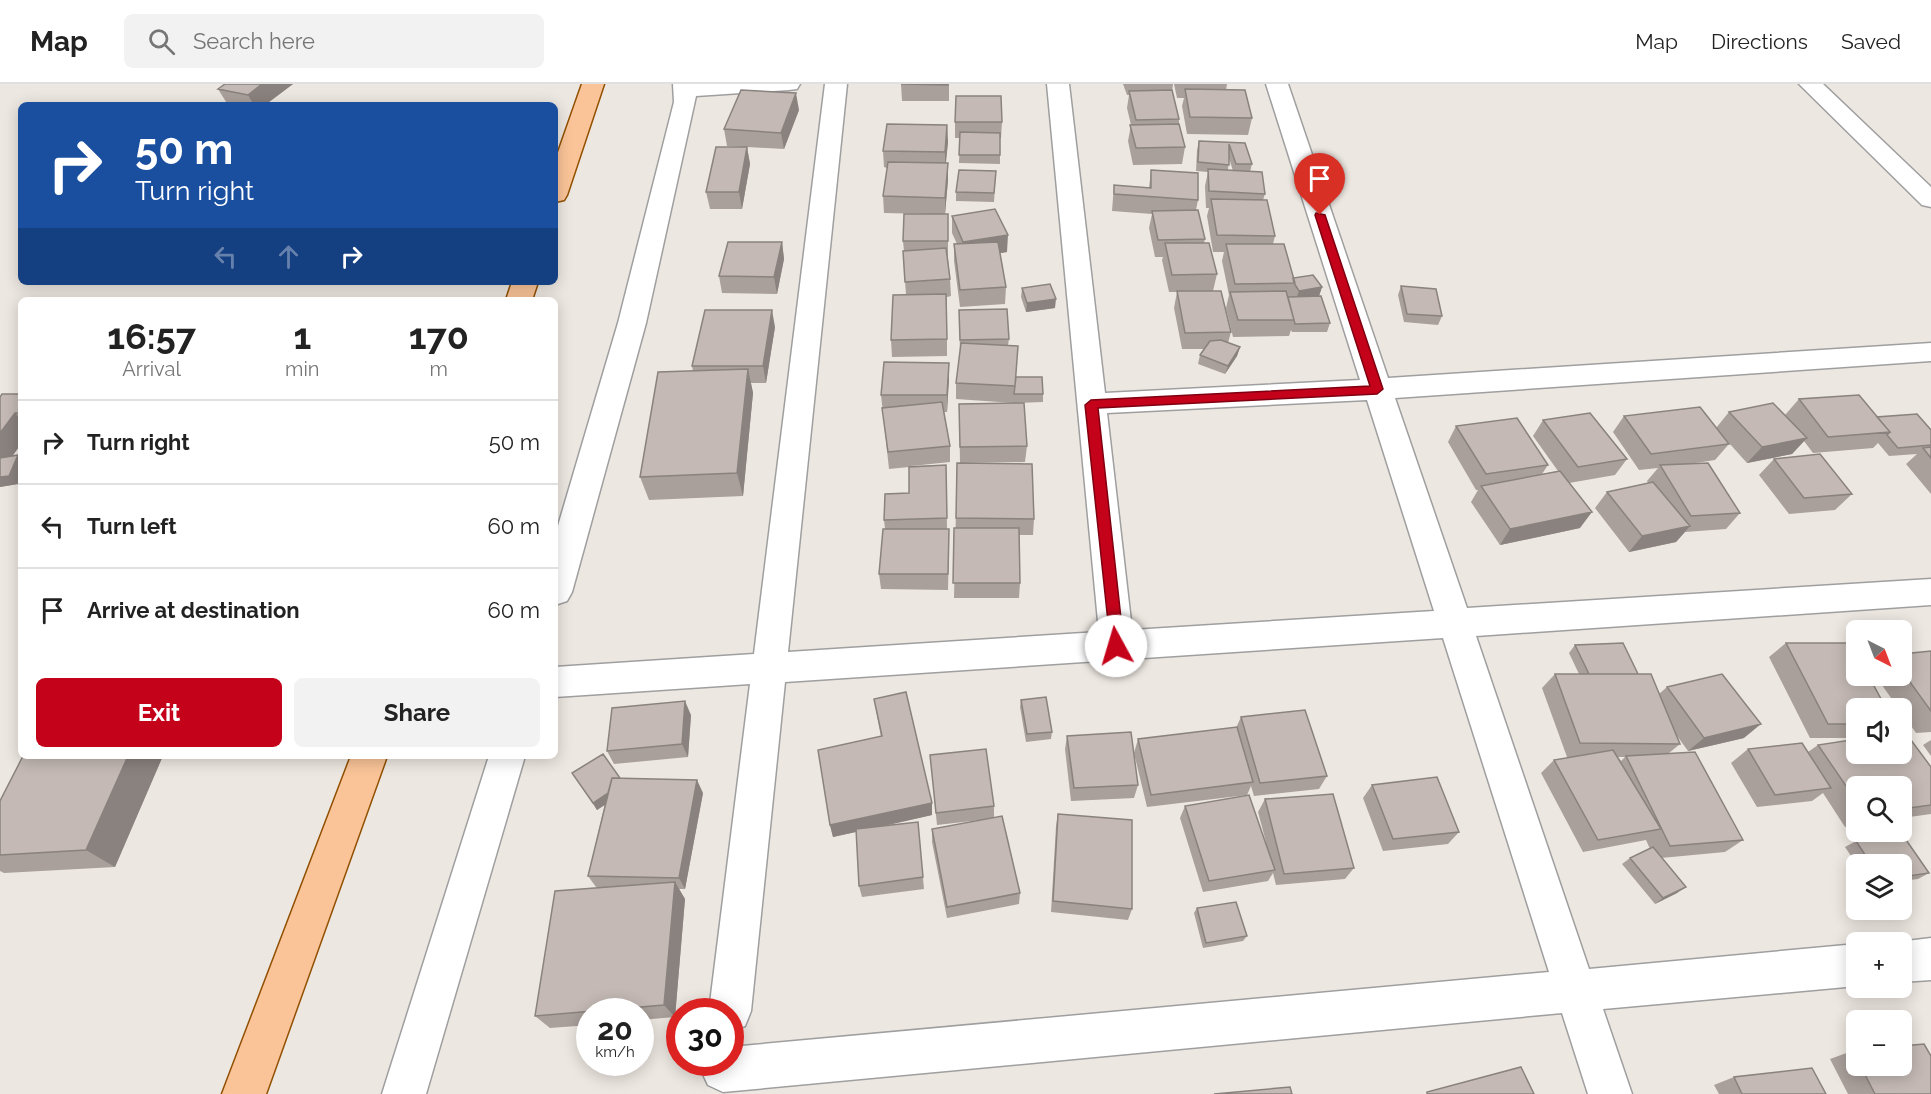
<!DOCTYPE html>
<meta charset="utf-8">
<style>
:root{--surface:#fff;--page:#f2f2f2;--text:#222;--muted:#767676;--line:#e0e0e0;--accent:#c4021a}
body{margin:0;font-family:Raleway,sans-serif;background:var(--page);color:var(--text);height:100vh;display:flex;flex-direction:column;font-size:22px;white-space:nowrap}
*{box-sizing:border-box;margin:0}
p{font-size:20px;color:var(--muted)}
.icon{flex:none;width:33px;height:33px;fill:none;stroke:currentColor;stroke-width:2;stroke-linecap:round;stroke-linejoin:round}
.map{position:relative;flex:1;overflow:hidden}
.side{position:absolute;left:18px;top:213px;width:540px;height:462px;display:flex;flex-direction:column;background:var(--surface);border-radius:9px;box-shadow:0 3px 15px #0003}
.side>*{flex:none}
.banner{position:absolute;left:18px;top:18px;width:540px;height:183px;border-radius:9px;box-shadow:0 3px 15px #0003;background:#1a4fa0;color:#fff;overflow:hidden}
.needle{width:39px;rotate:138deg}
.fabs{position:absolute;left:1846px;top:536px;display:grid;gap:12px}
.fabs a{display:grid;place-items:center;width:66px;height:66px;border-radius:9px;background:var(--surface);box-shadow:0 3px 15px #0003;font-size:30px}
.speed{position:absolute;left:576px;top:914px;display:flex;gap:12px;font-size:30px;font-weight:700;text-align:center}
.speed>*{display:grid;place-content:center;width:78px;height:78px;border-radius:50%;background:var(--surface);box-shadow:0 3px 15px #0003;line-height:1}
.speed small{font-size:15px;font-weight:400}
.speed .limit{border:9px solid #d22;background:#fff;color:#111}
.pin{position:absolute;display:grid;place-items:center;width:51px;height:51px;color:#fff;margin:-62px -26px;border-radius:50% 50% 50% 0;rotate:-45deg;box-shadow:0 0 6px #0007}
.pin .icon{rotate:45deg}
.me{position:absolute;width:66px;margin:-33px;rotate:354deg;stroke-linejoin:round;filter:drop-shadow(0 0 4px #0008)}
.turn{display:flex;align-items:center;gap:21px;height:126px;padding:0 18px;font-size:27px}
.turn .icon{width:78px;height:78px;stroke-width:2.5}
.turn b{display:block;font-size:42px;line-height:51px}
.lanes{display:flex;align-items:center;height:57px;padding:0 18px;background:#0003;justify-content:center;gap:30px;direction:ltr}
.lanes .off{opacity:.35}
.eta{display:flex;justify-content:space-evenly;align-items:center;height:102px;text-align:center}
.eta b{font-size:36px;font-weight:700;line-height:42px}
.cta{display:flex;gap:12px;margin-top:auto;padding:12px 18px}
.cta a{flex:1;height:69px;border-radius:9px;background:var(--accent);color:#fff;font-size:24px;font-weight:700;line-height:69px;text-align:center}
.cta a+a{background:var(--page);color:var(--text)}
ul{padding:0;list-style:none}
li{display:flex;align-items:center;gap:18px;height:84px;padding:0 18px;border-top:2px solid var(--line)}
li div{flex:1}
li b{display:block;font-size:22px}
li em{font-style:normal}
header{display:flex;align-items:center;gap:36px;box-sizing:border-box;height:84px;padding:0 30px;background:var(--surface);border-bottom:2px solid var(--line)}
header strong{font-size:28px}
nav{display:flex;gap:33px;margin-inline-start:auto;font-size:21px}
.search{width:420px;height:54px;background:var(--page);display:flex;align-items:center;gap:15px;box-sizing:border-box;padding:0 21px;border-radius:9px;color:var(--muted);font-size:22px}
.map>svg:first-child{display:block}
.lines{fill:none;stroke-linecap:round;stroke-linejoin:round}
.minor-casing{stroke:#9f9f9f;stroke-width:3}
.major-casing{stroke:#915002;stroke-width:3}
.minor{fill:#fff;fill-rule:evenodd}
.major{fill:#fac498;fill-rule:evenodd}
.wall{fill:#a99f9b;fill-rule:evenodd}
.shaded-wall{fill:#89827e}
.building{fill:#c4b9b4;stroke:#89827e;stroke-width:1.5}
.route{fill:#c4021a;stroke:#7f0111;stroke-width:1.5}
</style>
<header>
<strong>Map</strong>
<div class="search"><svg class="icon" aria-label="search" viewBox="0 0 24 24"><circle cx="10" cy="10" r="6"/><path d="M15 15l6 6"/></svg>Search here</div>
<nav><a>Map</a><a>Directions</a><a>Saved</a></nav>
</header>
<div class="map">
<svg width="1931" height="1010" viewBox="0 0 1931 1010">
<rect width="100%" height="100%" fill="#ede7e1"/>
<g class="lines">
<g class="minor-casing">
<path id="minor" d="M673,0H800L797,5L789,6L696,12L646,239L572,508L567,517L555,521V452L618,239L674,18Z
M825,0H847L788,568L1099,548L1047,0H1069L1105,309L1360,296L1266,0H1288L1388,294L1931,259V277L1395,314L1467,524L1931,495V521L1476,552L1589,885L1857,860V902L1603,925L1632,1010H1588L1562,929L723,1008L708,1001L701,986L704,978H730V963L1549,888L1443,554L785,598L751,927L745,942L730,948V927H709L750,600L555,613V583L754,570ZM1367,316L1434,527L1132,546L1107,329Z
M1799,0H1823L1931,103V123L1922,121Z
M489,672H525L426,1010H382Z
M1931,854V896L1902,898V858H1898Z"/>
</g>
<g class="major-casing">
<path id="major" d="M582,0H604L567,111L564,116L555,118V77Z
M512,198H538L532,216H506Z
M351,672H387L266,1010H222Z"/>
</g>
<use href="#minor" class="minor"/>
<use href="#major" class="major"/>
</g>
<path class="wall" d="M225,0H293L265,21H228L218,5Z
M901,0H949V17H902Z
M1123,0H1173L1172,8L1179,35V40L1185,63L1182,80L1133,81L1128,57L1131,41L1127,24L1129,11H1127Z
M1174,0H1227L1226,6L1252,34L1248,51L1187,50L1182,22L1184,14H1177Z
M799,26L784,65L747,63L750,80L742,125H710L706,108L743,63L727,62L724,45Z
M955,38H1002L1001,54H1000V80L959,79L960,54H955Z
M947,41L948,58L946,79H948V96L945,130H948V174L950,195L951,212L947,213V272L892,273L891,256L906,211L903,167H904L903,157L928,130L884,129L883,112L887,84L884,83L883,67Z
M1199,57L1245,59L1252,80L1250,88L1265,110L1263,116L1275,152L1273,160L1293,194L1322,203L1319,212H1315L1330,239L1327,248H1292L1291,246L1289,252L1233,253L1226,224L1229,211L1222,177L1224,168H1213L1207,132L1209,124H1206L1205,102L1208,88L1196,87L1197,66ZM1229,74L1233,87L1228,86Z
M1151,86L1198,116L1196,126L1205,155L1204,159L1217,190L1213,207L1231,248L1228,259L1240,263L1237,272L1225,290L1198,280L1200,271L1204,265H1182L1174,224L1177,208H1169L1162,176L1163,173H1155L1149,144L1152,130L1112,127L1114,101L1149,104Z
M996,87L994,118L956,117V108Z
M952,132L1007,168L1000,169L1006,203L1005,220L960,223L954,177V160H957L952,149Z
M782,158L784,175L777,210L722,209L719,192Z
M1401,202L1442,232L1438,241L1404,238L1398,211Z
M1022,204L1055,224L1026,228L1021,213Z
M959,226L1009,255L1008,261L1016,293L1043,310V318L1014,319L956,315V299L960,270Z
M775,243L766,299H751L753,309L743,412L649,416L640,393L693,287L692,282Z
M949,279L947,328H944L950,362V378L911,382L946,381L947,445H949V461L948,506L881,505L879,490L885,445L884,436L909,409V383L889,385L881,311Z
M21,310V360L12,372L21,374V393L18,400L0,403V313Z
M1799,315L1931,346V410L1906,380L1917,370L1889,372L1878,359L1873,364L1813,369L1804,357L1792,370L1747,379L1720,349L1729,360L1715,376L1689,380L1740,429L1726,445L1685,448L1676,458L1629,468L1595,424L1607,408L1648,399L1647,397L1658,384L1639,386L1613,348L1624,332L1716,344L1729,328L1785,331Z
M959,320L1027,362L1025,378L960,379Z
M1543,336L1627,375L1615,391L1569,399L1580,444L1500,461L1471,418L1478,406H1476L1448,358L1456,342L1548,381L1542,390L1558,387L1533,352Z
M1774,375L1852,410L1835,426L1789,430L1759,391Z
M957,379L1034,435L1033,451H1019L1020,499L1019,514H954Z
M1786,559L1857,624V654H1810L1769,573Z
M1575,561L1638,590L1659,610L1667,603L1744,654L1688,667L1675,649L1680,660L1669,669L1743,756L1725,768L1661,774L1677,809L1655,820L1622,780L1630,774L1650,765L1646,756L1583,768L1541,689L1554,676L1574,673H1567L1542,604L1555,590H1579L1569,569ZM1618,673H1625L1621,677Z
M1931,567V648L1916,649L1902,629V624H1898L1875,591H1902V570Z
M874,615L932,731L889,741L918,738L924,805L862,813L859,802L856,748L833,753L830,741L881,653Z
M1021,616L1052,648L1051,655L1026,658L1020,623Z
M691,631L688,673L614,680L607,667Z
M1241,633L1327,692L1319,705L1254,712L1251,702L1247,711L1147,723L1134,669L1138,655L1236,644Z
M1067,652L1138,701L1134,714L1071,717L1065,665Z
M1931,656V672L1923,661Z
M1818,661L1931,683V730L1902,734V702H1857V741L1845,743L1823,709L1812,717L1757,723L1731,679L1748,665L1808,668Z
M930,671L994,722V734L1020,809L1019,820L947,834L932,758V745L989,735L937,741Z
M23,672H158L162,674L115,783L4,789L0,787V717Z
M572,689L703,709L685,805H679L685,815L675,933L640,936V927H590V941L550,944L535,932L606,803H596L588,792L605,720L597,726Z
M1372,701L1459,748L1448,760L1383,767L1363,714Z
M1265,715L1354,784L1345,795L1276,801L1273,789L1268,797L1203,808L1180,734L1185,722L1266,758L1258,728Z
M1058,730L1132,825L1128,836L1051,828L1056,742Z
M1856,757L1929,789L1918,795L1902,797V780H1857V781L1845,763Z
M1197,824L1247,852L1243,857L1203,864L1194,829Z
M1852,967H1857V981H1902L1931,1010H1848L1830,975Z
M1734,993L1826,1010H1719L1714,1001Z"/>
<path class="shaded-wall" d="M262,0H293L265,21H254L248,11Z
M796,9L799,26L784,65L781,49Z
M947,41L948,58L945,85V68Z
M747,63L750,80L742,125L739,108Z
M948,79V96L945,130V114Z
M1008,151L1007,168L963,175V158Z
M782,158L784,175L777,210L774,193Z
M1322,203L1319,212L1296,215L1299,207Z
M1056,215L1055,224L1026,228L1027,219Z
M772,226L775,243L766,299L763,282Z
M1240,263L1237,272L1225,290L1228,282Z
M949,279V296L947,328V311Z
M748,285L753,309L743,412L737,389Z
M15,329L21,336V360L6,381L0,375V349Z
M1807,354L1792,370L1747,379L1762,363Z
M18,371L21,374V393L18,400L0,403V393Z
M1592,428L1580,444L1500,461L1510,445Z
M1690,442L1676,458L1629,468L1642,452Z
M685,617L691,631L688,673L682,660Z
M1761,640L1744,654L1688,667L1704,654Z
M128,672H158L162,674L115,783L86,766Z
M697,696L703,709L685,805L679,794Z
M615,705L619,712L597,726L593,719Z
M932,719V731L833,753L830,741Z
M675,798L685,815L675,933L664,921Z
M1686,803L1677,809L1655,820L1663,814Z"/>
<path class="building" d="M225,0H262L248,11L218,5Z
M901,0H948V1Z
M1185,5L1245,6L1252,34L1190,33Z
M741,6L796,9L781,49L724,45Z
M1172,6L1179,35L1136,36L1129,7Z
M956,12H1001L1002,38H955Z
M887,40L947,41L945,68L883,67Z
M1179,40L1185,63L1136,64L1130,41Z
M960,48L1000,49V71H959Z
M1199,57L1245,59L1252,80H1236L1229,60V81L1198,78Z
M716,63H747L739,108H706Z
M888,78L948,79L945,114L883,112Z
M1208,85L1262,88L1265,110L1209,107Z
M959,86L996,87L994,109L956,108Z
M1151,86L1198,89V116L1114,110V101L1151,104Z
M1211,115L1267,116L1275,152L1217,151Z
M995,125L1008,151L963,158L952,132Z
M1198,126L1205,155L1158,156L1152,127Z
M904,130H948V157H903Z
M728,158H782L774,193L719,192Z
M998,158L1006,203L960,206L954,160Z
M1165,159H1209L1217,190L1172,191Z
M1226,160H1284L1295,199L1235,200Z
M946,164L950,195L905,198L903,167Z
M1313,191L1322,203L1299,207L1294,199L1293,194Z
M1050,200L1056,215L1027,219L1022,204Z
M1401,202L1436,205L1442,232L1407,230Z
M1177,207H1221L1231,248L1185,249Z
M1286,207L1294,236H1238L1230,208Z
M946,210L947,255L891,256L893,211Z
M1321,212L1330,239L1295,240L1294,236L1288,213Z
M1007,225L1009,255L960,256L959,226Z
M705,226H772L763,282H692Z
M1221,256L1240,263L1228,282L1200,271L1210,257Z
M961,259L1018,262L1015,302L956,299Z
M884,278L949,279L947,311H881Z
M748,285L737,389L640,393L658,288Z
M1016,293H1042L1043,310H1014Z
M2,310H21V329H15L0,349V313Z
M1859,311L1890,348L1828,353L1799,315Z
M942,318L950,362L888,368L882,324Z
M1024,319L1027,362L960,363L959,320Z
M1773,319L1807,354L1762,363L1729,328Z
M1700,323L1729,360L1651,370L1624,332Z
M1590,329L1627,375L1578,383L1543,336Z
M1917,330L1931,346V361L1898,364L1887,351L1890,348L1877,333Z
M1517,334L1548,381L1486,390L1456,342Z
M1931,363V374L1923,364Z
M1820,370L1852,410L1804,414L1774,375Z
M18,371L9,392L0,393V374Z
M957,379L1032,380L1034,435L956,434Z
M1708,379L1740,429L1691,432L1660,381Z
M946,381L947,434L884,436L885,410L909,409V383Z
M1560,387L1592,428L1510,445L1481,402Z
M1653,398L1690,442L1642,452L1607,408Z
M954,444H1019L1020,499H953Z
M883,445H949L948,490H879Z
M1623,559L1638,590H1589L1575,561Z
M1786,559H1849L1857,572V591H1868L1886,624H1857V640H1828Z
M1931,567V627L1902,587V570Z
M1555,590H1651L1680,660L1580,659Z
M1722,590L1761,640L1704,654L1667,603Z
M906,608L932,719L830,741L818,666L882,652L874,615Z
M1046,613L1052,648L1027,650L1021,616Z
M685,617L682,660L607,667L612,624Z
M1305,626L1327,692L1260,699L1241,633Z
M1237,643L1253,698L1151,711L1138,655Z
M1131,648L1138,701L1074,704L1067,652Z
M1905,648L1931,683V721L1902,725V702H1857V718L1818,661L1857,655V669H1902V649Z
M1802,659L1831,704L1775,711L1748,665Z
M986,665L994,722L936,729L930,671Z
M1613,666L1661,745L1598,756L1554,676Z
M1695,668L1743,756L1670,762L1626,672Z
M603,670L620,694H612L608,709L593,719L572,689Z
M23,672H128L86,766L0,771V717Z
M1437,693L1459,748L1393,755L1372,701Z
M612,694L697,696L679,794L588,792Z
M1333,710L1354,784L1284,790L1265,715Z
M1249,711L1275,786L1209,797L1185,722Z
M1058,730L1132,736V825L1053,817Z
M1002,732L1020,809L947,823L932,745Z
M918,738L923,793L859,802L856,745Z
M1902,750L1929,789L1902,793V780H1871L1856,757Z
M1653,763L1686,803L1663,814L1630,774Z
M675,798L664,921L535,932L555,807Z
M1236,818L1247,852L1206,859L1197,824Z
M1924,960L1931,972V1010H1875L1860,981H1902V962Z
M1852,967H1857V976Z
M1521,983L1534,1010H1427V1008Z
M1812,984L1826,1010H1742L1734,993Z
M1290,1003L1292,1010H1214Z"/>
<path class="route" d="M1316,129L1325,131L1383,305L1377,310L1098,324L1124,562L1121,566H1111L1085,321L1091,316L1370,302L1315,131Z"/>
</svg>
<div class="fabs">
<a><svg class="needle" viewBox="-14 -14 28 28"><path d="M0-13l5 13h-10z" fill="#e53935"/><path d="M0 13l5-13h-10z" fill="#767676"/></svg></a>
<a><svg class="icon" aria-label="sound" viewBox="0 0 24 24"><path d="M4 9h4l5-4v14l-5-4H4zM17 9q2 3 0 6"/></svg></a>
<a><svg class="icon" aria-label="search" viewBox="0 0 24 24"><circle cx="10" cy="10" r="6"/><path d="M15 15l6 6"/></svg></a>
<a><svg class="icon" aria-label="layers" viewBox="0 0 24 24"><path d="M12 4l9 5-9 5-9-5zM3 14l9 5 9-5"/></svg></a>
<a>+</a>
<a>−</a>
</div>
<div class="speed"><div>20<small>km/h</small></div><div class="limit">30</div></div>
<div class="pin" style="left:1320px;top:131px;background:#d93025"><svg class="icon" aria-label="arrive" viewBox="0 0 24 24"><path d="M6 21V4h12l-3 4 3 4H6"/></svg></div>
<svg class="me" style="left:1116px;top:562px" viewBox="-20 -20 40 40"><circle r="19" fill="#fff"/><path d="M0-13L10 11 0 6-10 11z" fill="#c4021a"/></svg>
<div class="banner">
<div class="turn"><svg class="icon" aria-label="right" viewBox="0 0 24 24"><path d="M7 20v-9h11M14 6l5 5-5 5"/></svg><div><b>50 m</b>Turn right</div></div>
<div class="lanes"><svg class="icon off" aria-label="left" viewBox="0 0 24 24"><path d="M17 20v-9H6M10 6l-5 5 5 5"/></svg><svg class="icon off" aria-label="ahead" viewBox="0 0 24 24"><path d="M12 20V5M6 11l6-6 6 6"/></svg><svg class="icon" aria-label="right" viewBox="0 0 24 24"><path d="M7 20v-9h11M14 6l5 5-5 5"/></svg></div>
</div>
<section class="side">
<div class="eta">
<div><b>16:57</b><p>Arrival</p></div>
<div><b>1</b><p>min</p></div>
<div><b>170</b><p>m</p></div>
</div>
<ul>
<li><svg class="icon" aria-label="right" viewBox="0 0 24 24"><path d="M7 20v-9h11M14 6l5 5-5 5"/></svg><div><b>Turn right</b></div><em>50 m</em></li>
<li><svg class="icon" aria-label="left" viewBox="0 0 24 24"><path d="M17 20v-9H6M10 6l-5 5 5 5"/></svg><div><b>Turn left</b></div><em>60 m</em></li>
<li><svg class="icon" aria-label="arrive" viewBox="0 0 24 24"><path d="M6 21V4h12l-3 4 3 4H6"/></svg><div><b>Arrive at destination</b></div><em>60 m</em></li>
</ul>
<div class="cta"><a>Exit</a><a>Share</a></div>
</section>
</div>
